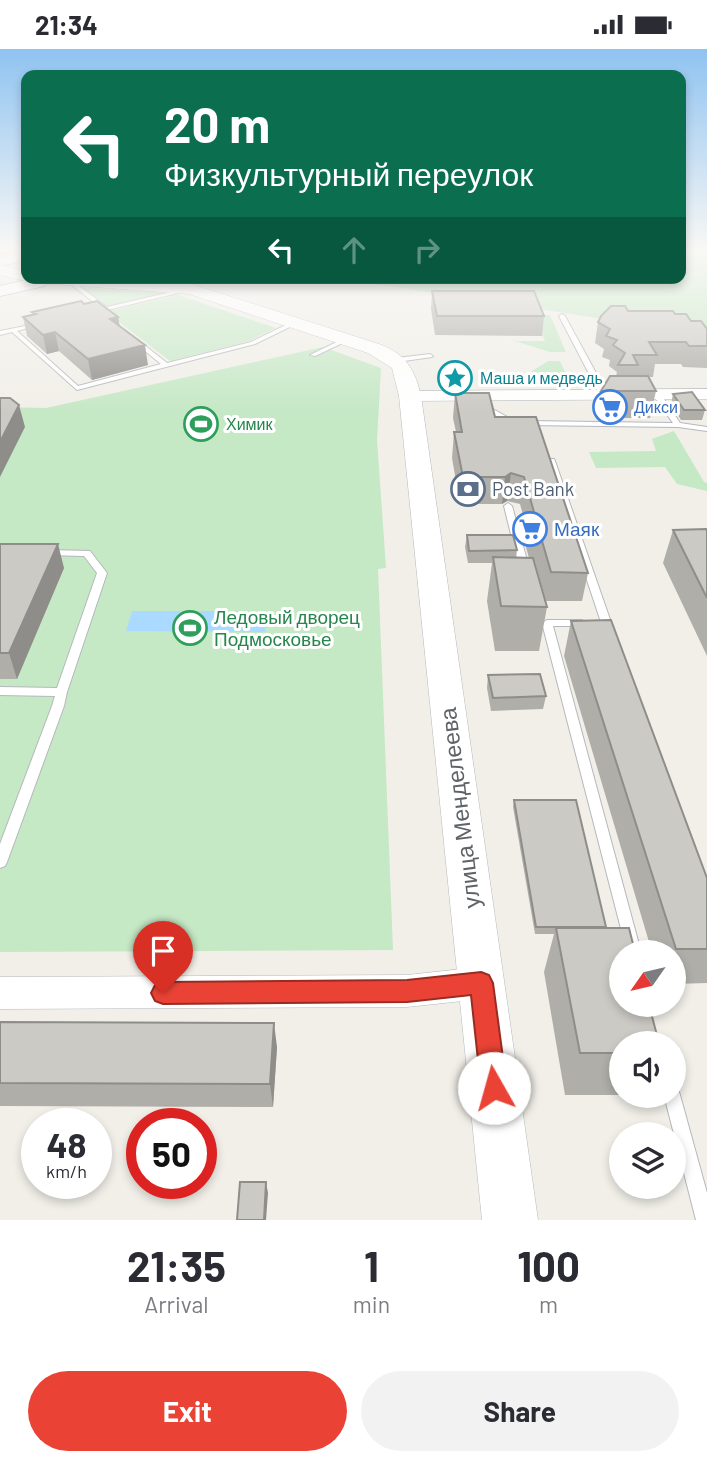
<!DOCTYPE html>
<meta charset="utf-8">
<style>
:root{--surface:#fff;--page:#f2f2f3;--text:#2b2b33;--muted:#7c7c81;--accent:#ea4335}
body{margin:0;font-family:Barlow,sans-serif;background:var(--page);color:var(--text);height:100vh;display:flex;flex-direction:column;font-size:26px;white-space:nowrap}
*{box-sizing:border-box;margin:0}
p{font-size:23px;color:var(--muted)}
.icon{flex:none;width:38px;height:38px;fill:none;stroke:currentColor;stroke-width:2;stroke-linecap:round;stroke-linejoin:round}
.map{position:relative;height:1171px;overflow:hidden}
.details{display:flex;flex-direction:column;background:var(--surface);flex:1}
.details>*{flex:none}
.banner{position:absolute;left:21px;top:21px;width:665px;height:214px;border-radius:14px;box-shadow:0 4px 10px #0003;background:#0b6e4f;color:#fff;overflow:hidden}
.needle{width:46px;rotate:236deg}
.controls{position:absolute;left:609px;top:891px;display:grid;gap:14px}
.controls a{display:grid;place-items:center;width:77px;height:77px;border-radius:50%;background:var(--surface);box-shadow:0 4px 10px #0003;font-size:35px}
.speed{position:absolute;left:21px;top:1059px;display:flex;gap:14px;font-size:35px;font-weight:700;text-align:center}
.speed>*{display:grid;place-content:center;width:91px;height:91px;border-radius:50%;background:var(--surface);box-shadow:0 4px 10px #0003;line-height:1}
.speed small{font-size:18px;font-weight:400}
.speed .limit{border:10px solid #d22;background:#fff;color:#111}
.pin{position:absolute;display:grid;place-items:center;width:60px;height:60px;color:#fff;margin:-72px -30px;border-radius:50% 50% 50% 0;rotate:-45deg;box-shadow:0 0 7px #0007}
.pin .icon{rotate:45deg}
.me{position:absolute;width:77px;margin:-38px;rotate:353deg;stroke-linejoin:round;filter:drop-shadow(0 0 5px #0008)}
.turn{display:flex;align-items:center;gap:24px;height:147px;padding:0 28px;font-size:32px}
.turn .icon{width:91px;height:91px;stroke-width:2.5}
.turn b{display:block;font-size:49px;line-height:60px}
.lanes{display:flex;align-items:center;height:66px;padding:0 28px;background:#0003;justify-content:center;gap:35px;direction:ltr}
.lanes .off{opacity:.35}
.eta{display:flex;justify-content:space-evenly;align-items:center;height:119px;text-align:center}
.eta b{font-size:42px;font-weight:700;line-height:49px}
.primary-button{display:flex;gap:14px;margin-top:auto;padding:14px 28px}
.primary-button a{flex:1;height:80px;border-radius:42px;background:var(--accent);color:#fff;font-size:28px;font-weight:700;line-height:80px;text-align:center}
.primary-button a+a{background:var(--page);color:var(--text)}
.status{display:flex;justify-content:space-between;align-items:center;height:49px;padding:0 35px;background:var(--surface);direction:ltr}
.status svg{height:19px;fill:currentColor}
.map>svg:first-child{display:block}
.green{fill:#c5e8c5}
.water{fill:#aadaff}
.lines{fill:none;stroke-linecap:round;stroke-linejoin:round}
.service-casing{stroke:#b5b8bc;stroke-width:2}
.minor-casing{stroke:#b5b8bc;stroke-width:1}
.tertiary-casing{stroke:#b5b8bc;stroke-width:2}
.secondary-casing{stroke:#b6babf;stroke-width:1}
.service{fill:#fff;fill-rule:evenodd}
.minor{fill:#fff;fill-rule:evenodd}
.tertiary{fill:#fff;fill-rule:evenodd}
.secondary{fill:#fff;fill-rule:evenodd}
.wall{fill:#afaea9}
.shaded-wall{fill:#8f8d8a}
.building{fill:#cccac5;stroke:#8f8d8a;stroke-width:2}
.route{fill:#ea4335;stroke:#982c22;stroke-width:2}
.labels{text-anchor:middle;stroke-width:6;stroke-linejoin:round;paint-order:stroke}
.far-culture-label{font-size:16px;fill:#0d838f;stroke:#fff;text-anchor:start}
.far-shop-label{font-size:16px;fill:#366cbe;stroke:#fff;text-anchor:start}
.far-leisure-label{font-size:16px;fill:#27864d;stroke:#fff;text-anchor:start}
.service-label{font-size:19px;fill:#4e5e75;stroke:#fff;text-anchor:start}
.shop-label{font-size:19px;fill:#366cbe;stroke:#fff;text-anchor:start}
.leisure-label{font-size:19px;fill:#27864d;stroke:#fff;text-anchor:start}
.near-street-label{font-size:23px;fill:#5f6368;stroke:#fff}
</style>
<div class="status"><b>21:34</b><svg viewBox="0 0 49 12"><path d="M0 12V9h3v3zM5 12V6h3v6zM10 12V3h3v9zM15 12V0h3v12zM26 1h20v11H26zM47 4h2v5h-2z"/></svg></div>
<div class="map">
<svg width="707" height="1171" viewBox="0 0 707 1171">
<rect width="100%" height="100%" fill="#f1efe8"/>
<path class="green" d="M681,201H707V286L337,229H681Z
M83,239L171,244L109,258Z
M178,246L276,279L249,292L170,312L106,263Z
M533,265L550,266L566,303H550L515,292H545Z
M323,298L381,319L377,391L386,519L378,520L393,901L0,903V358L46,359Z
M548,312H560L568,330H581L592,336H510Z
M674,382L704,433L707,434V442L677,435L665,418L596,419L589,403L656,402L652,390Z"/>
<path class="water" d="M132,562H268L265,583L126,582Z"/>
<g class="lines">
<g class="service-casing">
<path id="service" d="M79,230L82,232L79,237L107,258L188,239L191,241L95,264L92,262L93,261L101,259L73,237Z
M562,265L565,267L608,346L607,348L600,346L559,267Z
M296,271L298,272V274L255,295L77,341L12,283L0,286V282L40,274V276L17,282L78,337L161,315L134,293V291H138L167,314L251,293Z
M347,288L350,290L349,291L315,307L310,306Z
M430,305L433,307L432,308L397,313L394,311L397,309Z
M654,344H660L680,374L707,378V382L678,378L526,376L522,374L526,372L673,374L653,346Z
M478,355H484L518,374L511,376L478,359Z
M548,410H554L555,412L614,582L613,584L609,585L604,582L547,412Z
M508,454L512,457L530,522L528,524L525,525L520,522L504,457Z
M48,501L90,502L107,524L67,643L64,657L7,813L5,817L0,819V795L52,657L55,647L0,646V638L57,639L97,524L84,507L45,506L43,504Z
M547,571H582L587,574L582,577H553L641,903H627L542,574Z
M674,1038L678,1040L680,1046L707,1144V1171H696L664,1046H674Z"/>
</g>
<g class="minor-casing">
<path id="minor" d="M707,340V350L410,352L402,347L410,342Z
M481,918L493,923L498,934L493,945L481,950L407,958L0,960V928L407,926Z"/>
</g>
<g class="tertiary-casing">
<path id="tertiary" d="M26,203V211L0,217V209Z
M35,229H51L44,237L0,247V237Z"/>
</g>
<g class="secondary-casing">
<path id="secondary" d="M0,216L26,222V229H112L191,235L382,296C407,307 415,321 421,347L538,1171H482L399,347L392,319L368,304L189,245L40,234L32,230L26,232L0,226Z"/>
</g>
<use href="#service" class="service"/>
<use href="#minor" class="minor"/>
<use href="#tertiary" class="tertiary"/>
<use href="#secondary" class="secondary"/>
</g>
<path class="wall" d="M432,242L544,267L542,287L435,286L431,260Z
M628,262L691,272L707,280V319L683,318L681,315H655L653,328H648L656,342L650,369H596L601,342L616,327L617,323L609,317L610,311L602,308L604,300L595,294L598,273Z
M32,263L120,277L148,316L92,331L59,302L47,305L27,287L23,268L33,266Z
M455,344L495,368L588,524L582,552H546L535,513H534L547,558L539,602H495L487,552L492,514H468L465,498L467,486L517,501L516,509H529L526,498L528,484L520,455L507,452L502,455H460L452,409L454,383H456L453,369Z
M673,345L705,361L702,371H681L671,355Z
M673,481H707V607L663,514Z
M0,495L64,519L17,630H0Z
M571,572L707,829V934L674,935V903H652L564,607Z
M488,626L546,647L543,660L491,662L487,639Z
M514,751L621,994V1046H565L544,923L554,885H535L513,758Z
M0,973L277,998L273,1058L0,1057Z"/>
<path class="shaded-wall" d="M1,201H20L21,202L2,206Z
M118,268L122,288L110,270Z
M55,283L59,302L47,305L43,286Z
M145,296L148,316L92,331L88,310Z
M19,356L25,378L0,428V393Z
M511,424L507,452L502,455L505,428Z
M58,495L64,519L17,630L9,604Z
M274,974L277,998L273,1058L270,1035Z
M266,1133L268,1144L266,1171H264Z"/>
<path class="building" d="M432,242H534L544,267H437Z
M81,252L84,255L97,252L118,268L110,270L145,296L88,310L55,283L43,286L23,268L36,265L32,263Z
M611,257H625L628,262H673L675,265H686L691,272H701L707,280V297H689L686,293H649L657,306H633L638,316H618L625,304L613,296L617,291L606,287L610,280L598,273L601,267Z
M610,327H648L656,342H601Z
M692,343L705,361H684L673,345Z
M455,344H489L495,368H536L588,524L551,523L540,485H534L530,470H536L524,428L511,424L505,428H463L454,383H462Z
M0,349H10L19,356L0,393Z
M706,480L707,481V549L673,481Z
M467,486H513L517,501L469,502Z
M0,495H58L9,604H0Z
M493,508L533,509L547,558L501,557Z
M611,571L707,829V900H676L571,572Z
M540,625L546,647L493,649L488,626Z
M514,751H576L606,878H536Z
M556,879H629L635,903H621V956H649L659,994H621V1004H580Z
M0,973L274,974L270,1035L0,1034Z
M240,1133H266L264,1171H237Z"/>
<linearGradient id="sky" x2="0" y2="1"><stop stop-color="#8fc3f1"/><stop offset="0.55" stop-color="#f9f8f5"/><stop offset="1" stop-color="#f9f8f5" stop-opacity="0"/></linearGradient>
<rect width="707" height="365" fill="url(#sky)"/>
<path class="route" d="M481,923L489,926L493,934L507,1039L503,1048L494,1052L485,1048L481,1039L471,946L407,953L163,955L155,952L151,944L155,936L163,933L407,931Z"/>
<defs>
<g id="sight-ring" transform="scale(1.75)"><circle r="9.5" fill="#fff" stroke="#0f9aa8" stroke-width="1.5"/><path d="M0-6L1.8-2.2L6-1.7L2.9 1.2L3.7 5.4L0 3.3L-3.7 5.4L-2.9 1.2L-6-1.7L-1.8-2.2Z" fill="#0f9aa8"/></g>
<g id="supermarket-ring" transform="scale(1.75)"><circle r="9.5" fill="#fff" stroke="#3f7fe0" stroke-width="1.5"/><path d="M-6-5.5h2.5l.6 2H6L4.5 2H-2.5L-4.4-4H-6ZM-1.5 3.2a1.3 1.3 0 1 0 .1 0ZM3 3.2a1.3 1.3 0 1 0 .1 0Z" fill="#3f7fe0"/></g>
<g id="stadium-ring" transform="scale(1.75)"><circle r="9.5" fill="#fff" stroke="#2e9e5b" stroke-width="1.5"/><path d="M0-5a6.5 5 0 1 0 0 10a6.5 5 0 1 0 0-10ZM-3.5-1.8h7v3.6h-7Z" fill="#2e9e5b"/></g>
<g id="bank-ring" transform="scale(1.75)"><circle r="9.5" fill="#fff" stroke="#5c6f8a" stroke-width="1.5"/><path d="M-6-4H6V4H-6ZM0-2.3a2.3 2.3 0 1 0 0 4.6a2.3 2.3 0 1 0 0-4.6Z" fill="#5c6f8a"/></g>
</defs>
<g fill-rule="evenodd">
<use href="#sight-ring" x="455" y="329"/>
<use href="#supermarket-ring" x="610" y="358"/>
<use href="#stadium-ring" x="201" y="375"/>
<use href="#bank-ring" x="468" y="440"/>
<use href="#supermarket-ring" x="530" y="480"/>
<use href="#stadium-ring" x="190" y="579"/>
</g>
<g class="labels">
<g class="far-culture-label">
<text x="480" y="335">Маша и медведь</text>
</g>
<g class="far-shop-label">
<text x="634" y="364">Дикси</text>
</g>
<g class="far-leisure-label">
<text x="226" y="381">Химик</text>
</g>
<g class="service-label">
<text x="492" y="447">Post Bank</text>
</g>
<g class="shop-label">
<text x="554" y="487">Маяк</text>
</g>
<g class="leisure-label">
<text x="214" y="575">Ледовый дворец<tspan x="214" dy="22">Подмосковье</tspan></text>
</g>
<g class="near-street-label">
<text transform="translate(460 759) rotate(-97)" y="8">улица Менделеева</text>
</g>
</g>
</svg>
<div class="controls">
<a><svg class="needle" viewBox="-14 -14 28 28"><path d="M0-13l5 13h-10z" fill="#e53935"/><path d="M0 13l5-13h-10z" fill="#7c7c81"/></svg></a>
<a><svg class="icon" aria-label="sound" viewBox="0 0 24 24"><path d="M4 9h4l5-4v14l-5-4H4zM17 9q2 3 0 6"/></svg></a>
<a><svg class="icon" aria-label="layers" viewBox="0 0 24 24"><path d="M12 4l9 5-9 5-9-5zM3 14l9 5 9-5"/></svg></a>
</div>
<div class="speed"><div>48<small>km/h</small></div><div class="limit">50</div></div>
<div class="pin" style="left:163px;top:944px;background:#d93025"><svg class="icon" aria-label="arrive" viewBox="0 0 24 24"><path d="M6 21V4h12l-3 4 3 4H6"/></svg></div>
<svg class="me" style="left:494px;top:1039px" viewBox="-20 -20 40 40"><circle r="19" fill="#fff"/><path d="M0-13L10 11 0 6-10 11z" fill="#ea4335"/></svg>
<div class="banner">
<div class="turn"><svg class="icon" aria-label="left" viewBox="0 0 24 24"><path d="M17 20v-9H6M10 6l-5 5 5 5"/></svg><div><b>20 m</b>Физкультурный переулок</div></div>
<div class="lanes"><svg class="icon" aria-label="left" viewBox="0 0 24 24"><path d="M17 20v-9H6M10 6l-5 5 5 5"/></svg><svg class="icon off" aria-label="ahead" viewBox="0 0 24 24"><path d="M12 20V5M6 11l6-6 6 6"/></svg><svg class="icon off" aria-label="right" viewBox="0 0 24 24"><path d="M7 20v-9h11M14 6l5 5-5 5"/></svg></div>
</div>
</div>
<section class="details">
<div class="eta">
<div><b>21:35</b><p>Arrival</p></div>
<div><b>1</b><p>min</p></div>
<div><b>100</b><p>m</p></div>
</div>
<div class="primary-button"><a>Exit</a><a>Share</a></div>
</section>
